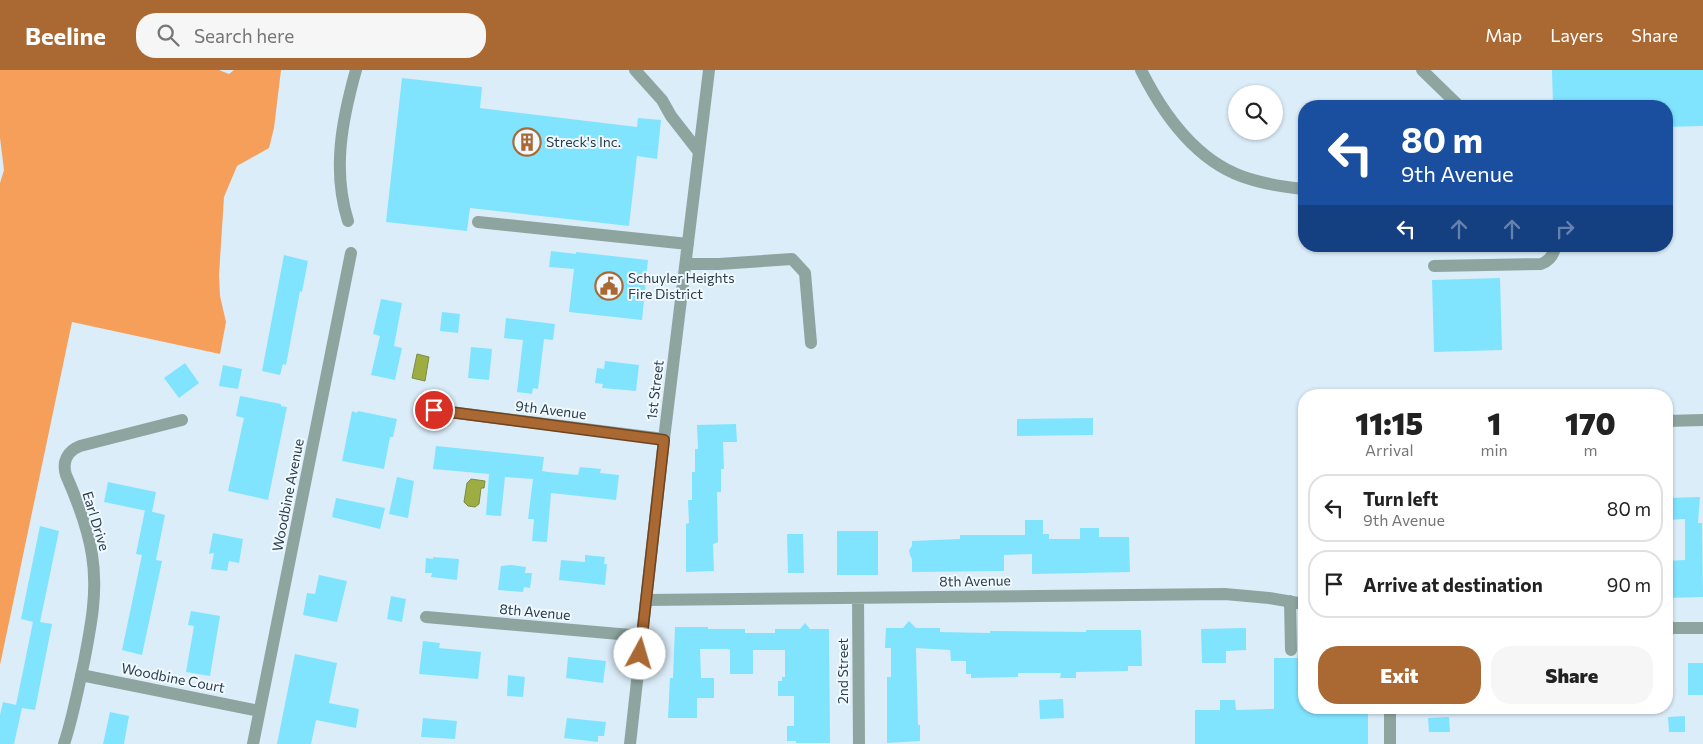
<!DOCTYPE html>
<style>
:root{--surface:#fff;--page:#f6f6f6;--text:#222;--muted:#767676;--line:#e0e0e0;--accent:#aa6833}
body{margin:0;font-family:Commissioner,sans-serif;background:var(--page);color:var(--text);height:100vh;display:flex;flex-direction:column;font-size:19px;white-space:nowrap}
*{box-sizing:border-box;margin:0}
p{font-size:16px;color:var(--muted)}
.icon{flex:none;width:28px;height:28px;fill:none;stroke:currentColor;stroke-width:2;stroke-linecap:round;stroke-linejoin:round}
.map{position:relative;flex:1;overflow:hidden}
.side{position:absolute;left:1298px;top:319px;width:375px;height:325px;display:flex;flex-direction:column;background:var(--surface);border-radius:20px;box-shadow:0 1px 4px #0004}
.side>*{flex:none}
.guide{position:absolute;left:1298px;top:30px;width:375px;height:152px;border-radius:20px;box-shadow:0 1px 4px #0004;background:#1a4fa0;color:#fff;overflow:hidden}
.controls{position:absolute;left:1228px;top:15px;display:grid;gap:10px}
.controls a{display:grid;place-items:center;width:55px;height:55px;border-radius:50%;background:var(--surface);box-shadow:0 1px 4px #0004;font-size:25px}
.pin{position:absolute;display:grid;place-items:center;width:42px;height:42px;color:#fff;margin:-21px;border:2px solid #fff;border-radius:50%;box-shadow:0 1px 5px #0007}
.me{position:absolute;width:55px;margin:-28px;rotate:6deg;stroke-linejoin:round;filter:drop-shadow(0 0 4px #0008)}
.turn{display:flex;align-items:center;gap:18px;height:105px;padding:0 20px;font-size:22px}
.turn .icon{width:65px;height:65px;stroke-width:2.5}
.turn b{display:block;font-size:35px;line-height:42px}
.lanes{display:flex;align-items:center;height:48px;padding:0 20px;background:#0003;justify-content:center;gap:25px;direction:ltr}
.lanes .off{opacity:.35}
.eta{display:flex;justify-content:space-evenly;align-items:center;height:85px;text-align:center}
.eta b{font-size:30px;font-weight:800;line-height:35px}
.primary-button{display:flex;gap:10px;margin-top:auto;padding:10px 20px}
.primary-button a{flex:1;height:58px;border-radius:20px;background:var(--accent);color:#fff;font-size:20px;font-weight:800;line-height:58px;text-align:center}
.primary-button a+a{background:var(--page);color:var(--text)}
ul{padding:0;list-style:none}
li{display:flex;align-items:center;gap:15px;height:68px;margin:0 10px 8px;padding:0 10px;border:2px solid var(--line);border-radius:20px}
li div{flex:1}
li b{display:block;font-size:19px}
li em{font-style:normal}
header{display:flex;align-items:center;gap:30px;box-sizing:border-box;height:70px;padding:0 25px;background:var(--accent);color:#fff}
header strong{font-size:24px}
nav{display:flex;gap:28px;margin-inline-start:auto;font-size:18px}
.search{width:350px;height:45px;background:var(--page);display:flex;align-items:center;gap:12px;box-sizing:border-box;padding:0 18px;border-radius:20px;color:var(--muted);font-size:19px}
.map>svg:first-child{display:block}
.forest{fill:#f69f5b}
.water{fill:#9dad41;stroke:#7b8b43}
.building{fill:#80e4ff}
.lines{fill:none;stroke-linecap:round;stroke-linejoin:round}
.minor{stroke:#8ea59f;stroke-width:12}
.route-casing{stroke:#6e4421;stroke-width:12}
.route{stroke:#aa6833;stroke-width:9}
.labels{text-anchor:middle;stroke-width:4;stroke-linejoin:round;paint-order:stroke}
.poi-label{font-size:14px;fill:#2b3d49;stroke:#f0f9ff;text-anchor:start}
.street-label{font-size:14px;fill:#2b3d49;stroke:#f0f9ff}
</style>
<header>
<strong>Beeline</strong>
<div class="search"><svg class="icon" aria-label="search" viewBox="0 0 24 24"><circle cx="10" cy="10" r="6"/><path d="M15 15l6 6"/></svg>Search here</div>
<nav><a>Map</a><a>Layers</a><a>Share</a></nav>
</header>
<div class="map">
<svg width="1703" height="674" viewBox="0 0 1703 674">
<rect width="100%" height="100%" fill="#dbedf9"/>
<path class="forest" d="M0,0H219L229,4L234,0H281L274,58L269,78L237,96L224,127L219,205L220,226L226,252L220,284L72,252L0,595V113L4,100L0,68Z"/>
<path class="water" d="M417,284L429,287L425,311L412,308Z
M471,409L485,411L484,418H481L479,434L475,437L468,436L464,432L467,413Z"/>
<path class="building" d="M1552,0H1703V56L1666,57V36H1553Z
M402,8L482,17L480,38L637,57L638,48L661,50L657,89L637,86L629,156L470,138L467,161L386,152Z
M551,181L576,184V182L648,190L642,250L569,242L574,199L549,197Z
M284,185L308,191L302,222L300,221L286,295L283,294L280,305L262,301Z
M1500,208L1502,280L1434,282L1432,210Z
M381,229L402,233L394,276L402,278L395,310L371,305L380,266L373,264Z
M442,242L460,244L458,263L440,261Z
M506,248L555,254L553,270L544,269L538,319L533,318L532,324L517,322L523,270L504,268Z
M471,277L492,279L489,310L468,308Z
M605,291L639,295L636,321L602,318L603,314L595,313L597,298L604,299Z
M185,293L199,313L179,328L164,308Z
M223,295L242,299L238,319L219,316Z
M240,326L281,334V336L287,337L268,430L228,421L244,348L236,346Z
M352,341L357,343L358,341L397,349L393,367H390L384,399L342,391Z
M1093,348V365L1017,366V349Z
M736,354L737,372H723L724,399H721V422H717L718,472L713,474L714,501L686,502V454L689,453L688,430H692V402H695V379H698L697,355Z
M436,376L544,387L542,401L548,402L578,405L580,397L601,399L600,403L619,405L616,430L551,423L547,472L532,471L534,449H528L533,409L505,407L501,446L486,445L489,404L433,399Z
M397,407L414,411L408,448L389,444Z
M108,412L156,422L152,442L104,432Z
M1700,427L1698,453H1702L1703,527L1666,528V491L1685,490V449L1666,450V428Z
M336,428L385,438L380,459L332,447Z
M145,440L165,445L156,490L162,491L142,585L122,580L142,485L136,484Z
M1025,450H1043V464H1049V469H1080V458H1099V467H1129L1130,502L1032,504V484L1004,485V501L912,502V489L910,485L909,480L912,476V471L960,469V465H1025Z
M40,456L59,461L40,552L52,554L35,640L22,638L14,674H0V645L3,632L16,635L33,552L21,549Z
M837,461H878V505H837Z
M213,463L243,469L239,493L229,491L227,501L211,499L214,483L209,484Z
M787,464H803L804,503H788Z
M585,485L605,487L604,494H607L605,515L559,510L561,490L585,492Z
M433,487L459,489L457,510L431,507L432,503H425L426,488L433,489Z
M511,495L526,497L525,503H532L530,518L524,517L523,522L498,520L501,496Z
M319,505L347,511L337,552L303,545L307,523L315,524Z
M391,526L406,529L402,552L387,549Z
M191,541L220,546L210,606L186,602L194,556L188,555Z
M909,551L916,558H940V562L990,563V561L1086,562V560H1141L1142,596H1128V601L1076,602V608H1060L1061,603H1018V607L971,608V604H966V591H951L950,580L916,578L918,655H920V671L887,673V607H891V578H885L886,558H903Z
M805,553L810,559H829L830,673H796V671H787V656H794V626H778V611H782V607H785V580H753V604H730V580L728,579H700L701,608H714V628H697V648H668L670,608H673L675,557H708V559H745V563H775V559H800Z
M1246,558V580L1226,581V593H1202L1201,559Z
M423,571L440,573L439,578L481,582L478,609L419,604Z
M295,584L337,593L329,633L359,639L356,658L316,650L311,674H277Z
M568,587L606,591L603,613L566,608Z
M1274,588H1304V638H1368V674H1195V640H1220V630H1235L1236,640L1274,639Z
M1688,593H1703V625H1688Z
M508,605L525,607L523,627L507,626Z
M1063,629L1064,648L1040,649L1039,630Z
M110,642L129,646L124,674H103Z
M1685,646V662H1669L1668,647Z
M1449,647L1450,662H1429L1428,648Z
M423,648L457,651L455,669L421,667Z
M567,648L606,652L604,666H598V672L564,668Z"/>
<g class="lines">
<path class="minor" d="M635,0L662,30L671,46L699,82
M1141,0C1164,46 1198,94 1250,109C1268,115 1286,117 1304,119
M1422,0L1459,36
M348,151C332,100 342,50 356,0
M478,152L688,174
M686,194H719L792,189L805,203L811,273
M1434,196L1541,194C1549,191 1554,185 1555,176
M434,340L664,369
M1666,351L1703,350
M858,528L859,674
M646,530L1225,524L1269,528L1304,534
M1290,531L1291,580
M426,547L642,566
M1666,558H1703
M81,605L259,641
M1390,638V674
M64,674C73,647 78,619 84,592C91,556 98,521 92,485C88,458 77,430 66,405C62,392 67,381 80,376L182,350
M253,674L351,183
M630,674L664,369L709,0"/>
</g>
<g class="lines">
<g class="route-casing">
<path id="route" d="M434,340L664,370L640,584"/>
</g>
<use href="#route" class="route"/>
</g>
<defs>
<g id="building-ring" transform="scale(1.4375)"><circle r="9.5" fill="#f0f9ff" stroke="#aa6833" stroke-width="1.5"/><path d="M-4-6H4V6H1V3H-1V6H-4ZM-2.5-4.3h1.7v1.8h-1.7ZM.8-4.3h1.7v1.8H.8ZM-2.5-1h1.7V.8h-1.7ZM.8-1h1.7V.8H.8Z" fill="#aa6833"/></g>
<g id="civic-ring" transform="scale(1.4375)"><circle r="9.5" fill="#f0f9ff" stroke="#aa6833" stroke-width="1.5"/><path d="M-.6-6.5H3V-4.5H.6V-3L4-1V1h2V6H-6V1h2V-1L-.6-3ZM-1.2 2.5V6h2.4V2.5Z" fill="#aa6833"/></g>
</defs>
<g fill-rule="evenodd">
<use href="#building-ring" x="527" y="72"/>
<use href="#civic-ring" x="609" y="216"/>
</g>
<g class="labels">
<g class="poi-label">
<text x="546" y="77">Streck's Inc.</text>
<text x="628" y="213">Schuyler Heights<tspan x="628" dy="16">Fire District</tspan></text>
</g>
<g class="street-label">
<text transform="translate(655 320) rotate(-83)" y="5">1st Street</text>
<text transform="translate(551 340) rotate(7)" y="5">9th Avenue</text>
<text transform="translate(288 425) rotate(-79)" y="5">Woodbine Avenue</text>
<text transform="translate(96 451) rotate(73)" y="5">Earl Drive</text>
<text transform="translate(975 511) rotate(-1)" y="5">8th Avenue</text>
<text transform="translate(535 542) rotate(5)" y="5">8th Avenue</text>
<text transform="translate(843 601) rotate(-90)" y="5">2nd Street</text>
<text transform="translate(173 608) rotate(11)" y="5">Woodbine Court</text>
</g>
</g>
</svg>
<div class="controls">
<a><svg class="icon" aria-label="search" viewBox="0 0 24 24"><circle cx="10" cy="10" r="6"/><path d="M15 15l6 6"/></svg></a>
</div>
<div class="pin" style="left:434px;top:340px;background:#d93025"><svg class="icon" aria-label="arrive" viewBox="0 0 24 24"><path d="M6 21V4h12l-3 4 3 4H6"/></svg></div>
<svg class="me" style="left:640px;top:584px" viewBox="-20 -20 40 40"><circle r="19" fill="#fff"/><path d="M0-13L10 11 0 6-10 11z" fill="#aa6833"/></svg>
<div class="guide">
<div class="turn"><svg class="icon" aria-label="left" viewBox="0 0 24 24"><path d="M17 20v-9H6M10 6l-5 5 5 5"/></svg><div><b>80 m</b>9th Avenue</div></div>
<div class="lanes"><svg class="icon" aria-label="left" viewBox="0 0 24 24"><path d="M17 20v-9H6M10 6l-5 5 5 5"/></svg><svg class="icon off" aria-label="ahead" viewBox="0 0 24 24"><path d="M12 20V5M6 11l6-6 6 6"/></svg><svg class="icon off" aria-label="ahead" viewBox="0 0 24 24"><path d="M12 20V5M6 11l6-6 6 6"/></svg><svg class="icon off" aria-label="right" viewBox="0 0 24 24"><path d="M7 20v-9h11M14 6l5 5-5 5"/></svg></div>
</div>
<section class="side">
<div class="eta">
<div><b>11:15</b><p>Arrival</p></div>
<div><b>1</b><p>min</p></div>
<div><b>170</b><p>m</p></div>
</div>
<ul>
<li><svg class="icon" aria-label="left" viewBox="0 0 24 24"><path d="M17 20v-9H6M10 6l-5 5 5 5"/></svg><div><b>Turn left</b><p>9th Avenue</p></div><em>80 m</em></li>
<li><svg class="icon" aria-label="arrive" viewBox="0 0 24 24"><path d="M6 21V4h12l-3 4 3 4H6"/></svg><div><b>Arrive at destination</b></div><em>90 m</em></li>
</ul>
<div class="primary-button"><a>Exit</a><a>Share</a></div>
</section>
</div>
